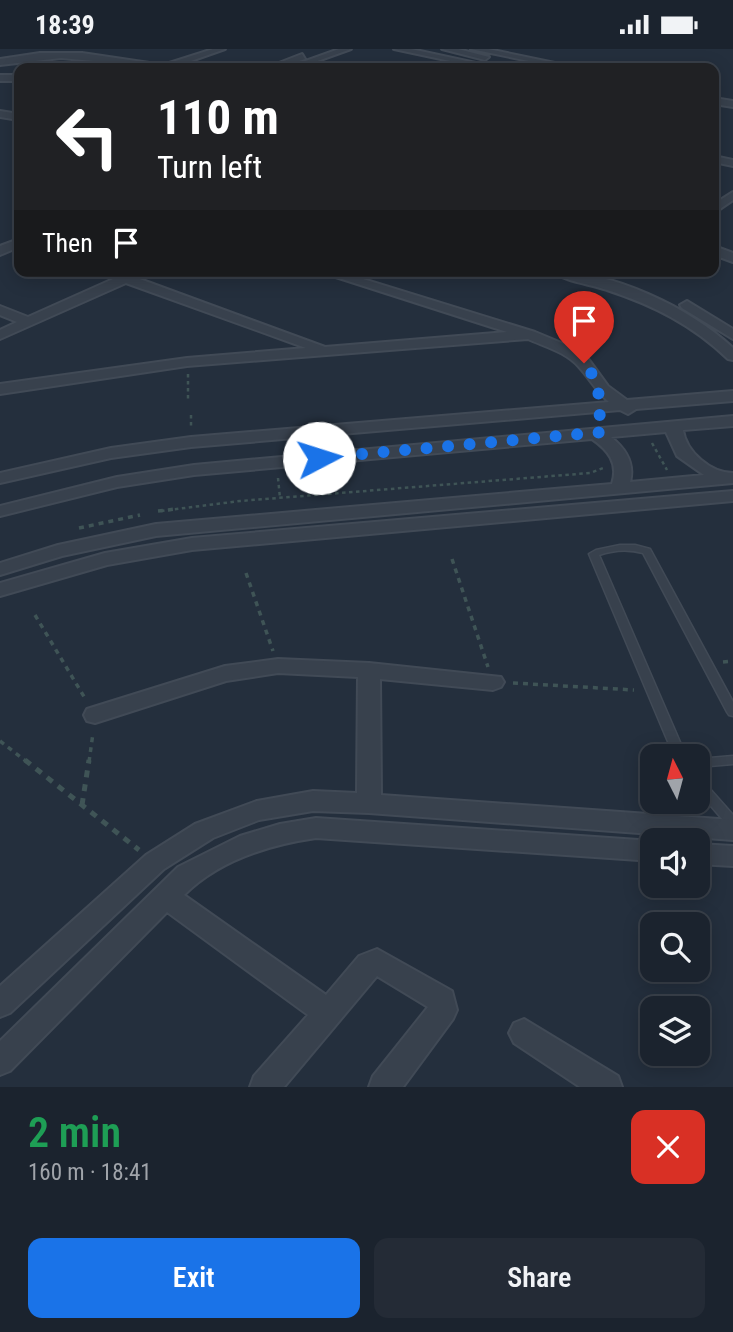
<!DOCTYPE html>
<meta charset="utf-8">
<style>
:root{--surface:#1b232e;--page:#242b36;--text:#f1f3f6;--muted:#a0a4aa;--line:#39404a;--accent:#1a73e8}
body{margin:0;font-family:"Roboto Condensed",sans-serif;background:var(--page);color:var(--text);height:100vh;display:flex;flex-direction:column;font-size:26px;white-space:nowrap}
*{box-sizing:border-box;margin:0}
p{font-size:23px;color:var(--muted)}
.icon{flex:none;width:38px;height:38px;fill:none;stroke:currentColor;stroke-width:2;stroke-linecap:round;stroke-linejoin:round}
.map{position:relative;height:1038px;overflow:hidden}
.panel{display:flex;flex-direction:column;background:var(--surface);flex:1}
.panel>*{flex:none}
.banner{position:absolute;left:14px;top:14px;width:705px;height:214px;border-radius:14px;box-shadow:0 4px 18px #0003,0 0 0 2px var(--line);background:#202124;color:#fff;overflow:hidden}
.needle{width:46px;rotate:354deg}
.buttons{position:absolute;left:640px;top:695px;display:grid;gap:14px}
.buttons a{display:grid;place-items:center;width:70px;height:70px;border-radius:14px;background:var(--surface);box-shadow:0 4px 18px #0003,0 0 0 2px var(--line);font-size:35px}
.pin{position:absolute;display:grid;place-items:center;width:60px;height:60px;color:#fff;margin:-72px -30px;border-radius:50% 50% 50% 0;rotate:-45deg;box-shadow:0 0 7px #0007}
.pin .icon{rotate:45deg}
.me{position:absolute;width:77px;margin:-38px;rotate:85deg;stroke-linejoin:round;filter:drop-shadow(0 0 5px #0008)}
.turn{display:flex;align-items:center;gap:24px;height:147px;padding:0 28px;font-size:32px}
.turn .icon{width:91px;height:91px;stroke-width:2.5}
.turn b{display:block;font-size:49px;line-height:60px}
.then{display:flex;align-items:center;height:66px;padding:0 28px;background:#0003;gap:14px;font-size:26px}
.round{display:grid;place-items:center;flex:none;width:74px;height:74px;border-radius:14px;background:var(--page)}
.summary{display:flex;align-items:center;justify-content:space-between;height:119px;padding:0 28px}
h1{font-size:42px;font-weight:600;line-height:52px;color:#1e9e55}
.action{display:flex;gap:14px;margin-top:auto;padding:14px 28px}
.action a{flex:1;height:80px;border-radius:14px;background:var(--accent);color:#fff;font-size:28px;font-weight:600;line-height:80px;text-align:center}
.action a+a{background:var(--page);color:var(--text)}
.status{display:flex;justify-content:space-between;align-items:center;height:49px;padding:0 35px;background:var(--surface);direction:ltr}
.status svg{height:19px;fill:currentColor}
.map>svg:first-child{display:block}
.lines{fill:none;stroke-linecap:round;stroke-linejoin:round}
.service-casing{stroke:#414a56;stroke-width:3}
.minor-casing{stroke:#414a56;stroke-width:4}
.path-far2{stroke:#3f5456;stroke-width:2.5;stroke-dasharray:3.5 3.5;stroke-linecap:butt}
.path-far1{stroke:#3f5456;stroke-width:3.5;stroke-dasharray:5 5;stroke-linecap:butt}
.path{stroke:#3f5456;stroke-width:5;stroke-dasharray:7 7;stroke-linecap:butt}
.service{fill:#38414d;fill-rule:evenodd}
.minor{fill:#38414d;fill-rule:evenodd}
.route{stroke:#1a73e8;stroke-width:12;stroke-dasharray:0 21.6}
</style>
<div class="status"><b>18:39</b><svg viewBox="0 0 49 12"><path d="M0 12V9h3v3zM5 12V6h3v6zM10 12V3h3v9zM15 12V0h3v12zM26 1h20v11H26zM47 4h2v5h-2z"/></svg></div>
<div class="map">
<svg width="733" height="1038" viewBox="0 0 733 1038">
<rect width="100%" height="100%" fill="#242f3d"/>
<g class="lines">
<g class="service-casing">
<path id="service" d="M620,496H635L650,500L733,653V667L729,666L727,663L643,504C629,500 613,501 599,506L686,707H674L589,505L596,501Z
M733,707V715L698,718V710Z
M698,729L702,731L733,766V779L729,778L698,742Z"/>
</g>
<g class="minor-casing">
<path id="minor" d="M213,0H225L171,19L61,9L0,16V10L40,4H82L163,16Z
M339,0H351L298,19H286Z
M394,0H411L499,19H483Z
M442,0H458L489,8L485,11Z
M471,0H488L579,19H563Z
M302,5L305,10L278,19H266Z
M0,26H19V32H0Z
M714,49L733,52V58L714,55Z
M0,62L19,65V71L0,68Z
M714,107L733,111V117L714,113Z
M733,143V151L714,164V155Z
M19,190V198L0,206V197Z
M714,197L733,204V213L714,206Z
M131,222H141L143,225L137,229L325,298L507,283L317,222H337L535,283L576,300L589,311L608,337L627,351L733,342V352L636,360L628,365L620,361L191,398L111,409L0,434V424L111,399L191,388L609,353C596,342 590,330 579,318C566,303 546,298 528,290L187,317L0,345V335L187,309L306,299L126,234L0,290V281L17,273L0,266V257L28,268Z
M552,222C612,222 689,258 733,299V311L728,310C693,276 653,256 607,241C591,235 565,233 552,222Z
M687,252L733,280V290L682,259L680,256Z
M733,367V377L683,381C686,403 711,424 733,424V434L156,487L62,507L0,526V514L58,496L156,475L612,435C619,414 608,401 592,390L194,426L117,438L0,467V457L117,428L194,416ZM666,383L677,407L704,426L630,433C635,414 626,400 611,388Z
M733,442V452L192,501L107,516L0,547V534L105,504L192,489Z
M278,610L369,614L501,628L504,633L501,638L493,641L380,630L381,746L733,771V791L369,764L313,762L259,771L213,789L164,820L10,964L0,968V937L146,806L195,775L257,752L313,742L357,744L358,628L278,624L226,632L95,674L87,672L84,666L87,660L225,617Z
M316,769L653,792V812L316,789C268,796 219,811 184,846L326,946L359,907L377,900L452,942L457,961L453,970L403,1038H369L373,1027L428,958L377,927L284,1038H250L254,1027L308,966L167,863L10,1022L0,1026V992L178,818L240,787L280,775Z
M698,795L733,797V817L698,815Z
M524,970L618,1027L622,1038H580L514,994L509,984L514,974Z"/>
</g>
<path class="path-far2" d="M188,325V351
M191,366V380
M652,394L667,421
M278,429L280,449
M161,462L240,452L590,424L603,419"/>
<path class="path-far1" d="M158,462L176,460
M79,479L140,466
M452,510L488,618
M246,524L273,602
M35,566L86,651
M723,613L733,612
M513,634L634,641
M0,692L27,713
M89,713L93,684"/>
<path class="path" d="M25,711L139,801
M82,756L89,711"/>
<use href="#service" class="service"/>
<use href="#minor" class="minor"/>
</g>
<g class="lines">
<path class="route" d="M319,409L603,383C594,353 607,342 584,314"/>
</g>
</svg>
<div class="buttons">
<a><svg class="needle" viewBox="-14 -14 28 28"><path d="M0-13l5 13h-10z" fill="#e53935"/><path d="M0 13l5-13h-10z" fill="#a0a4aa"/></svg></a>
<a><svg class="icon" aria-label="sound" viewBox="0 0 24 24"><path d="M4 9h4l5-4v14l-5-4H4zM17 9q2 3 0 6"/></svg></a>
<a><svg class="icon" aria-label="search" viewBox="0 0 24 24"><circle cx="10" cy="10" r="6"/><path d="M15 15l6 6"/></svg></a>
<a><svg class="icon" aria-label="layers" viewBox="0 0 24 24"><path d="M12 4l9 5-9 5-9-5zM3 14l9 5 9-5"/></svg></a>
</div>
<div class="pin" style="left:584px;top:314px;background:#d93025"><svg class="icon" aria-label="arrive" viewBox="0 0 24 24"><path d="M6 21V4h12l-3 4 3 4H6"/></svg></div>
<svg class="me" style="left:319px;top:409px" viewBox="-20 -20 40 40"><circle r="19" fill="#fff"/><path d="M0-13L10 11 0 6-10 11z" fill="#1a73e8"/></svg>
<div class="banner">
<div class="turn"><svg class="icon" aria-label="left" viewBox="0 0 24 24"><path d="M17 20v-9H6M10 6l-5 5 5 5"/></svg><div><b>110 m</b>Turn left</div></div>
<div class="then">Then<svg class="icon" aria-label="arrive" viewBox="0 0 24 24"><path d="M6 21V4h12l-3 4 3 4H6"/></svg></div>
</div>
</div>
<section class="panel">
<div class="summary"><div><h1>2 min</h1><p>160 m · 18:41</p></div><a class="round" style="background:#d93025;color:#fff"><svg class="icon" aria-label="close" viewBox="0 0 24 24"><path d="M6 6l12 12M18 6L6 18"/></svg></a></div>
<div class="action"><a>Exit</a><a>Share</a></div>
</section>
